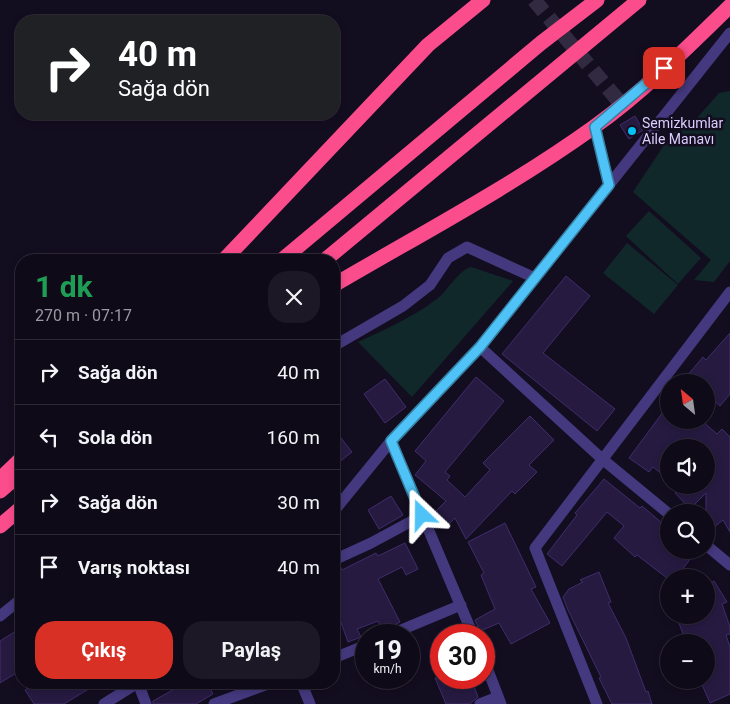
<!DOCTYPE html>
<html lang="tr">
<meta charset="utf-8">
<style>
:root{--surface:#0e0a18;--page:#1c1825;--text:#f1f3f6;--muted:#9b9aa2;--line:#2e2b37;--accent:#d93025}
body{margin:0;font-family:Roboto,sans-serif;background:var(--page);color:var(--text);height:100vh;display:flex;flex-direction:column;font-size:19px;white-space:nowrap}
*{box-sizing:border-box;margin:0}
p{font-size:16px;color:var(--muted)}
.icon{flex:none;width:28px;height:28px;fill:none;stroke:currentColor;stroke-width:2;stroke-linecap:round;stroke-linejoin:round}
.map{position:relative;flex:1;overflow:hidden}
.panel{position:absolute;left:15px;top:254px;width:325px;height:435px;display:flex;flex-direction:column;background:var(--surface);border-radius:20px;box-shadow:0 2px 8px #0003,0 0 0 1px var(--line)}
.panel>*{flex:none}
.hud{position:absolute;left:15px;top:15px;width:325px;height:105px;border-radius:20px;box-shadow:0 2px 8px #0003,0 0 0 1px var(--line);background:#202124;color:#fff;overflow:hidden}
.needle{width:32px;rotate:331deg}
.buttons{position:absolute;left:660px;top:374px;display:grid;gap:10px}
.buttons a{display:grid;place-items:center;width:55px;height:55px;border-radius:50%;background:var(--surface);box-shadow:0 2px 8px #0003,0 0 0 1px var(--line);font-size:25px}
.speed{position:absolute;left:355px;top:624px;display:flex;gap:10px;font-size:25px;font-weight:700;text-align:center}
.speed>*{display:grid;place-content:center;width:65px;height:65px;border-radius:50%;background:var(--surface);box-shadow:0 2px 8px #0003,0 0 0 1px var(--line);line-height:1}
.speed small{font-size:12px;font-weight:400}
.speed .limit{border:8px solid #d22;background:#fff;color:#111}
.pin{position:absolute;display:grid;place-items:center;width:42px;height:42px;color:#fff;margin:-21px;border-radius:10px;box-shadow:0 2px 8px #0006}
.me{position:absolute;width:55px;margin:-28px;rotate:337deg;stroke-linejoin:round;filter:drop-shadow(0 0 4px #0008)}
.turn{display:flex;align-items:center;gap:18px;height:105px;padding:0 20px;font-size:22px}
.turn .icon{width:65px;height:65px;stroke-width:2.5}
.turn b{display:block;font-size:35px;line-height:42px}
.round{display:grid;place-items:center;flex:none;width:52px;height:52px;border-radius:20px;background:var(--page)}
.headline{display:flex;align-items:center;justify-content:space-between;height:85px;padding:0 20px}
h1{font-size:30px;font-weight:700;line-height:38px;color:#1e9e55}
.action{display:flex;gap:10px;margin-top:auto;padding:10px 20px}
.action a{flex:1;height:58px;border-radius:20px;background:var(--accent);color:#fff;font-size:20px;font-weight:700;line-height:58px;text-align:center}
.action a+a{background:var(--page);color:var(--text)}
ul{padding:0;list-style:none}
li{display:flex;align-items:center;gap:15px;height:65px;padding:0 20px;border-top:1px solid var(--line)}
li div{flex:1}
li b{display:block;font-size:19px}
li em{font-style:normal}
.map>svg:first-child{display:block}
.green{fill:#11282a}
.building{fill:#261a41;stroke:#402d6c}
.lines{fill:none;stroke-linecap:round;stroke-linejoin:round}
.highway-tunnel{stroke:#312a41;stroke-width:15;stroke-dasharray:15 8;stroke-linecap:butt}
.street{stroke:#44397e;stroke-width:11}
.highway{stroke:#fb4c8c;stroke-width:15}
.route-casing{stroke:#337fa1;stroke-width:12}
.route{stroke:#4fc3f7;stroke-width:9}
.poi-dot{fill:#06c0f2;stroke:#130d20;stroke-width:2}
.labels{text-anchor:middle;stroke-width:5;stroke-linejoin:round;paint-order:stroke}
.poi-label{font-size:14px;fill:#d9cefe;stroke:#130d20;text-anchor:start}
</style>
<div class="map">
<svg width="730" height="704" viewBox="0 0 730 704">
<rect width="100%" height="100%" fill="#130d20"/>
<path class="green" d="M730,91V261L714,282L694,280L711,260L633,192L672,133L690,126L719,93Z
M649,211L701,258L678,284L626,236Z
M627,243L678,285L654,314L603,273Z
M471,267L513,281L412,397L358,342C384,330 411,318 434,301C448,292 455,273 471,267Z"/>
<path class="building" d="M635,116L643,130L629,139L620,125Z
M566,276L590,296L543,353L615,409L597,431L502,354Z
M730,333V394L720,406L706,394V382H693L686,377L703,357L706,360Z
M476,377L504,401L445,472L450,476L447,480L465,497L490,470L483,463L530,416L554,440L529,465L537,472L515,494L512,491L466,539L455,518L448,525L435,512L446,501L415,475L426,461L415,451Z
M385,379L406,407L385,423L364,394Z
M669,404V420H701L717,434L722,429L730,437V532L723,520L713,528L706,520V493L690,509L675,493L684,485H706V448H669V464L662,474L653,467L649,472L629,458Z
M334,429L352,452L334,466Z
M604,479L640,508L642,506L669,529V550H697L676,578H667L637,555L635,557L614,538L624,526L607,512L562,566L547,554L577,515L575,513Z
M391,496L403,515L379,529L368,510Z
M505,523L536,587L531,589L550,623L511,644L499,623L480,631L475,620L495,609L481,575L484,573L468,542Z
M405,543L418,569L406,575L402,567L378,579L400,622L383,631L378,621L357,629L361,637L348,642L334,603V567L340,566L342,570L376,553L378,556Z
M599,572L611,602L608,603L626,638L646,692L648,691L652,704H612L599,678L601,677L568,610L563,597L569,589L583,582L580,580Z
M714,581L727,602L722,604L730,627V634L726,635L730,647V694L710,703L700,680H706V642H686L676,615H706V586Z
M21,628V670L0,683V641Z
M435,678H471L478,697L470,704H446Z
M37,682H100L64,704H34L25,690Z
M187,682H207L213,694L196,704H153V701Z"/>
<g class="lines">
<path class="highway-tunnel" d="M534,0L622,105"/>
<path class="street" d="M595,127L609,185
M334,346L403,306L430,285L448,258L467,247L535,278
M480,347L601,458L669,514
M391,441L473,635
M334,511L391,441L480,347L730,33
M706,545L730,565
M334,560L371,543L423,515
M0,616L21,599
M389,635L461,605
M334,658L366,645
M484,660L501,704
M301,682L310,704
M138,683L146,704
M104,704L139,682
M214,704L273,682
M480,704L498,697
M597,704L535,548L730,292"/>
<path class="highway" d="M224,260L428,45L483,0
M282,260L541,43L597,0
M325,260L639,0
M334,285C421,234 512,186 594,127C643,92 687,48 730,6
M0,479L21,459
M0,491L21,473
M0,526L21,508"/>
</g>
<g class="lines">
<g class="route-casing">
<path id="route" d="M422,515L391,441L480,347L609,185L595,127L664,68"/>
</g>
<use href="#route" class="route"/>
</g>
<circle class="poi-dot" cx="632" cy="131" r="5"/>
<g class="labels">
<g class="poi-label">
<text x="642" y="128">Semizkumlar<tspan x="642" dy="16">Aile Manavı</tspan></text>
</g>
</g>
</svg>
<div class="buttons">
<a><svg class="needle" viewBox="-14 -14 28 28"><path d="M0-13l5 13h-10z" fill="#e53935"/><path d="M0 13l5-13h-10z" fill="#9b9aa2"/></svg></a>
<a><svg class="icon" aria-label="sound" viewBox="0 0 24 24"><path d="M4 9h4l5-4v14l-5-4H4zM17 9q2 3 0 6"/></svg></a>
<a><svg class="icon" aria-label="search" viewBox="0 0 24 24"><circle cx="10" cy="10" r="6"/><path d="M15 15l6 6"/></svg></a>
<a>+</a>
<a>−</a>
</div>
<div class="speed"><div>19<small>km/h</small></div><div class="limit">30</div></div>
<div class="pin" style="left:664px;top:68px;background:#d93025"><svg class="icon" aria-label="arrive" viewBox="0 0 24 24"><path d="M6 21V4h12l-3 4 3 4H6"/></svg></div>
<svg class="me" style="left:422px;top:515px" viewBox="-20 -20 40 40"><path d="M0-17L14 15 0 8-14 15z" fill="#4fc3f7" stroke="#fff" stroke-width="4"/></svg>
<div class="hud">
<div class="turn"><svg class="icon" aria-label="right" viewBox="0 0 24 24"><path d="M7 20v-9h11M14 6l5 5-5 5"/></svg><div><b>40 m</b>Sağa dön</div></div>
</div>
<section class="panel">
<div class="headline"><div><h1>1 dk</h1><p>270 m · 07:17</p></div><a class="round"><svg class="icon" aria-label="close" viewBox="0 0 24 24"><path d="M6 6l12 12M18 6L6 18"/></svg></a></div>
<ul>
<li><svg class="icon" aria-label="right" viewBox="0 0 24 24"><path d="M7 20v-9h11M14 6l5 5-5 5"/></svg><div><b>Sağa dön</b></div><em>40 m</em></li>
<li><svg class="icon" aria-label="left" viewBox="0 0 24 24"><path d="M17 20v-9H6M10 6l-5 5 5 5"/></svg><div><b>Sola dön</b></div><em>160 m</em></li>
<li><svg class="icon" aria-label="right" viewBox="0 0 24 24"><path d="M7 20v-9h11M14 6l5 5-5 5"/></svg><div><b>Sağa dön</b></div><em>30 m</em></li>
<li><svg class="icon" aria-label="arrive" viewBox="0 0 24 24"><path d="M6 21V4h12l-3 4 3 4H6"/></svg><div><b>Varış noktası</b></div><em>40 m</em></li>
</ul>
<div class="action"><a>Çıkış</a><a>Paylaş</a></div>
</section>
</div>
